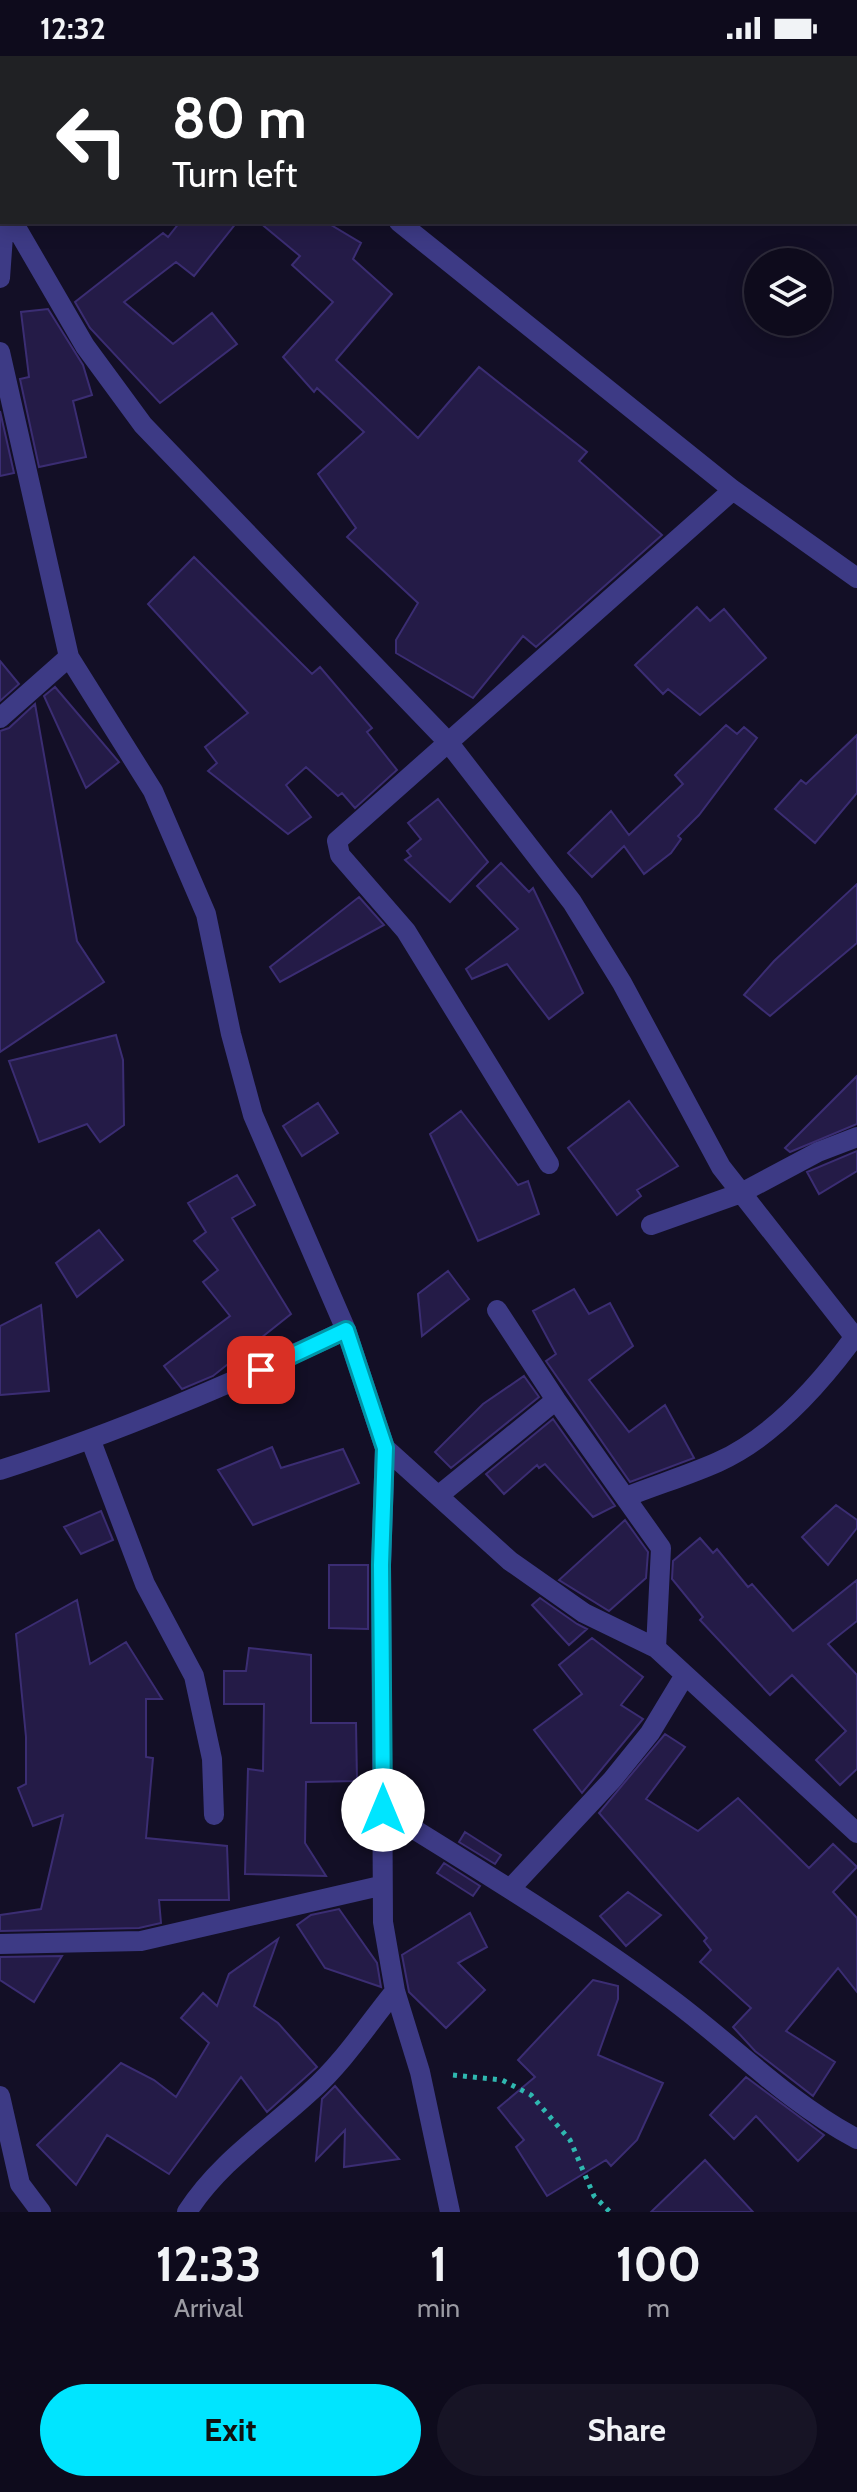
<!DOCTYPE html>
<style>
:root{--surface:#0e0b1c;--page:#171425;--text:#f1f3f6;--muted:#9b9ba3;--line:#2e2b3b;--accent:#00e5ff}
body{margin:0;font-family:Cabin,sans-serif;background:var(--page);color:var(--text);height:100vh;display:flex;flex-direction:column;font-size:30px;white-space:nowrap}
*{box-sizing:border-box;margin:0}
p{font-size:26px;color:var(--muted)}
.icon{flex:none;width:44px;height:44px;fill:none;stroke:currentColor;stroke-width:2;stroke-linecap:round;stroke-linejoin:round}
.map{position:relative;height:2156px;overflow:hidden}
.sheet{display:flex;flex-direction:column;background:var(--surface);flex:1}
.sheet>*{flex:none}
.banner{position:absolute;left:0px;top:0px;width:858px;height:168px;box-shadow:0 4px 20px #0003,0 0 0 2px var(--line);background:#202124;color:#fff;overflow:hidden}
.tools{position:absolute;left:744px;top:192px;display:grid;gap:16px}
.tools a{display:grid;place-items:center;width:88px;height:88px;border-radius:50%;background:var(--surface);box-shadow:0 4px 20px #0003,0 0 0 2px var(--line);font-size:40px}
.pin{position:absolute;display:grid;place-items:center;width:68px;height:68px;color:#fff;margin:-34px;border-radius:16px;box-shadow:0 4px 12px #0006}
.me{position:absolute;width:88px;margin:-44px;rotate:0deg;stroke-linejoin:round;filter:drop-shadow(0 0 6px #0008)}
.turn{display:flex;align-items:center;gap:28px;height:168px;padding:0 40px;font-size:36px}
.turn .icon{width:104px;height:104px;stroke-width:2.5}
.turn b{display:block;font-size:56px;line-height:68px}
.eta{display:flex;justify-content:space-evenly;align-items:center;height:136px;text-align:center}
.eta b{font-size:48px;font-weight:700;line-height:56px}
.button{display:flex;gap:16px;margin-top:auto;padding:16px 40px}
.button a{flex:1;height:92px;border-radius:48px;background:var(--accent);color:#111;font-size:32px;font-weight:700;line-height:92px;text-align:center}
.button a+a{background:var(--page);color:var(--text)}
.status{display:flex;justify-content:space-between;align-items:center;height:56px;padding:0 40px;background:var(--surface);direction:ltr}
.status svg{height:22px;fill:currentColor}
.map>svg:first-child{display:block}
.building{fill:#241b47;stroke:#3b2d73;stroke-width:2}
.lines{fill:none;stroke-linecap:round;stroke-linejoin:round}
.path{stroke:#2fb8b0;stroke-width:5;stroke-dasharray:4 6;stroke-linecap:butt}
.minor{stroke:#3d3a85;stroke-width:20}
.route-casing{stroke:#0095a6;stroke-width:20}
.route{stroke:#00e5ff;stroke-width:14}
</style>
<div class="status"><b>12:32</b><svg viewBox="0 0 49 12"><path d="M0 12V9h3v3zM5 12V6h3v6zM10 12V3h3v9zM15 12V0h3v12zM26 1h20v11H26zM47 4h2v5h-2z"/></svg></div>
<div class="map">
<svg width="857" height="2156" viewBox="0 0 857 2156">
<rect width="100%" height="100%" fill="#130f26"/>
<path class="building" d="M180,166H237L194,220L176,206L124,246L173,288L212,257L237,288L160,347L90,272L75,246L163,177L168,181Z
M259,166H326L361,187L353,203L392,238L336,304L418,382L479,311L587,396L579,405L662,479L536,591L523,580L473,642L396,597V584L418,547L347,481L356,472L318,418L364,376L317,332L314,336L283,301L333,246L292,209L300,200Z
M48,253L83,309L92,339L73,345L86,401L39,411L20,323L29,321L21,256Z
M0,355L14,417L0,420Z
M194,501L312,618L320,611L372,672L367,676L397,714L355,752L342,737L338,740L306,711L286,729L311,761L288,778L208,715L217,707L205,691L248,657L148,548Z
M697,551L710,565L724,553L766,602L700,659L668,633L663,638L635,609Z
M0,605L19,628L0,645Z
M55,631L119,706L86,732L44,640Z
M35,648L77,885L104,926L0,996V675L9,672Z
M726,669L737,678L744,671L757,682L699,759L678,780L681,783L671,797L644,818L624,790L592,821L568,797L611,755L629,779L683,728L675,719Z
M857,679V737L815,787L775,753L801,724L806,728Z
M438,743L488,806L450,846L405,804L411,800L407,795L421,783L408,767Z
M501,807L529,836L533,832L583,937L549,963L507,908L472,923L466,913L518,873L477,830Z
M857,828V887L770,960L744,939L774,905Z
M359,841L384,869L280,926L270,911Z
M116,979L123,1004L124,1069L100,1086L87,1068L39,1086L9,1005Z
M857,1020V1068L790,1096L785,1092Z
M629,1045L678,1110L637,1134L641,1140L617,1159L568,1092Z
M318,1047L338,1077L302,1100L283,1070Z
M461,1055L518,1129L528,1125L539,1158L478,1185L430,1078Z
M857,1095V1115L819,1138L807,1116Z
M237,1119L255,1149L232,1162L291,1258L213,1320L182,1333L164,1310L230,1260L203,1226L218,1214L194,1185L206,1176L188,1147Z
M99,1174L123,1204L77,1241L56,1207Z
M448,1215L469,1243L422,1280L418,1238Z
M574,1233L589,1258L610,1247L633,1290L589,1324L629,1376L665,1349L694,1402L630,1426L546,1305L556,1298L533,1255Z
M41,1249L49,1335L0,1339V1270Z
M524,1320L539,1341L451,1412L435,1396L483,1348Z
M553,1363L615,1450L593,1461L545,1408L539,1412L537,1409L504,1438L486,1418Z
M272,1391L281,1412L343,1393L359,1427L253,1469L218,1414Z
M836,1449L857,1464V1472L828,1509L802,1481Z
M101,1455L113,1484L81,1498L64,1471Z
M625,1464L648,1496L646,1522L609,1555L559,1524Z
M700,1482L713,1497L717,1493L748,1531L752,1528L793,1575L857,1524V1565L828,1588L857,1619V1713L840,1729L816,1704L846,1675L792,1619L770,1639L700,1564L703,1561L672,1523L673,1505Z
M329,1509H368V1573L329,1572Z
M540,1542L577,1568L587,1573L569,1589L532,1549Z
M77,1544L90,1608L126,1586L162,1643H146V1701L153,1702L146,1782L227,1790L229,1844H159L161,1867L139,1872L0,1875V1859L41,1853L63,1759L33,1770L18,1732L26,1728V1681L16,1578Z
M592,1582L643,1621L621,1649L643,1663L582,1737L534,1674L582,1638L559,1609Z
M249,1592L311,1599V1667H356L357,1725L306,1726L305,1787L326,1820L245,1818L248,1713L263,1715L264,1648H224V1615H246Z
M665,1678L685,1691L646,1743L698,1775L738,1742L809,1812L833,1788L857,1811L833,1836L857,1862V1936L838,1912L786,1975L835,2006L813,2040L755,1995L733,1971L751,1952L700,1906L711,1894L704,1885L707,1882L599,1757Z
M465,1776L501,1799L495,1808L459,1786Z
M444,1807L480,1830L473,1840L437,1817Z
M628,1836L661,1859L626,1890L600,1860Z
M339,1853L377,1907L381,1931L325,1912L297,1869L311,1859Z
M470,1857L487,1891L458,1907L485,1934L446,1972L409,1936L402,1899Z
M278,1883L254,1950L278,1967L317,2011L267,2056L241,2021L169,2118L107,2079L76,2129L37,2089L121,2007L154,2024L176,2041L209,1987L181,1962L203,1937L217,1950L229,1918Z
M62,1900L34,1946L0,1924V1901Z
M593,1924L618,1930V1943L598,1999L663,2027L637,2084L611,2110L606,2104L547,2140L516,2091L524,2084L498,2052L535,2021L518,2004Z
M746,2021L824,2079L798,2105L756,2060L734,2083L710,2059Z
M335,2030L359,2058L399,2103L344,2111L345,2074L316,2104L322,2043Z
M705,2104L753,2156H651Z"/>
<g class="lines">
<path class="path" d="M453,2019L502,2024L531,2039L570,2084L594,2140L610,2156"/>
<path class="minor" d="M171,0L174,2
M321,0L322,2
M0,119L2,133
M13,166L85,290L143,369L448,686L572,846L622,927L721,1111L857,1284
M399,166L733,434L857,522
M0,222L4,166
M0,296L69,601L153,735L206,858L231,978L253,1059L346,1274L385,1392L381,1509L383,1866L395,1935L420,2016L450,2156
M0,662L69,601
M549,1108L406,875L340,799L337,785L733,434
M651,1169L741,1137L818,1096L857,1081
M497,1254L556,1344L661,1492L656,1592
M91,1385L145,1528L194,1620L212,1703L214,1759
M385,1392L510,1505L584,1557L656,1592L857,1777
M0,1414C120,1376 232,1327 346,1274
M438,1440L556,1344
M626,1441C656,1429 689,1419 718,1406C772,1382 819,1329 853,1283
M383,1754C478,1813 574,1871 663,1937C731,1986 782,2043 857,2083
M510,1833L612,1724L650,1677L685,1619
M0,1888L141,1885L380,1830
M0,2040L20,2128L41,2156
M187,2156C220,2105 268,2075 311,2035C343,2007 368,1968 395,1935"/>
</g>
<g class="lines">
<g class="route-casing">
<path id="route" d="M261,1314L346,1274L385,1392L381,1509L383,1754"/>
</g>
<use href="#route" class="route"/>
</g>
</svg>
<div class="tools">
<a><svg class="icon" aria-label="layers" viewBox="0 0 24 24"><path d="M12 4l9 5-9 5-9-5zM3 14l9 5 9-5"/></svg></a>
</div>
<div class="pin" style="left:261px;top:1314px;background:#d93025"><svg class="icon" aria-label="arrive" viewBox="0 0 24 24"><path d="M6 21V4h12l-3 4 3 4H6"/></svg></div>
<svg class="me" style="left:383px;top:1754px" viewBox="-20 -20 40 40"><circle r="19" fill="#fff"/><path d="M0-13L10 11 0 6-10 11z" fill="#00e5ff"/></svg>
<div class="banner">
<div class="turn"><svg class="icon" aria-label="left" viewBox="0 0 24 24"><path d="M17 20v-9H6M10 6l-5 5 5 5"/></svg><div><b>80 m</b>Turn left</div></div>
</div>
</div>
<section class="sheet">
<div class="eta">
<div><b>12:33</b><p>Arrival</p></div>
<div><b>1</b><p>min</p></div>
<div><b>100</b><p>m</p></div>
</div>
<div class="button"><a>Exit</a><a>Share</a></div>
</section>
